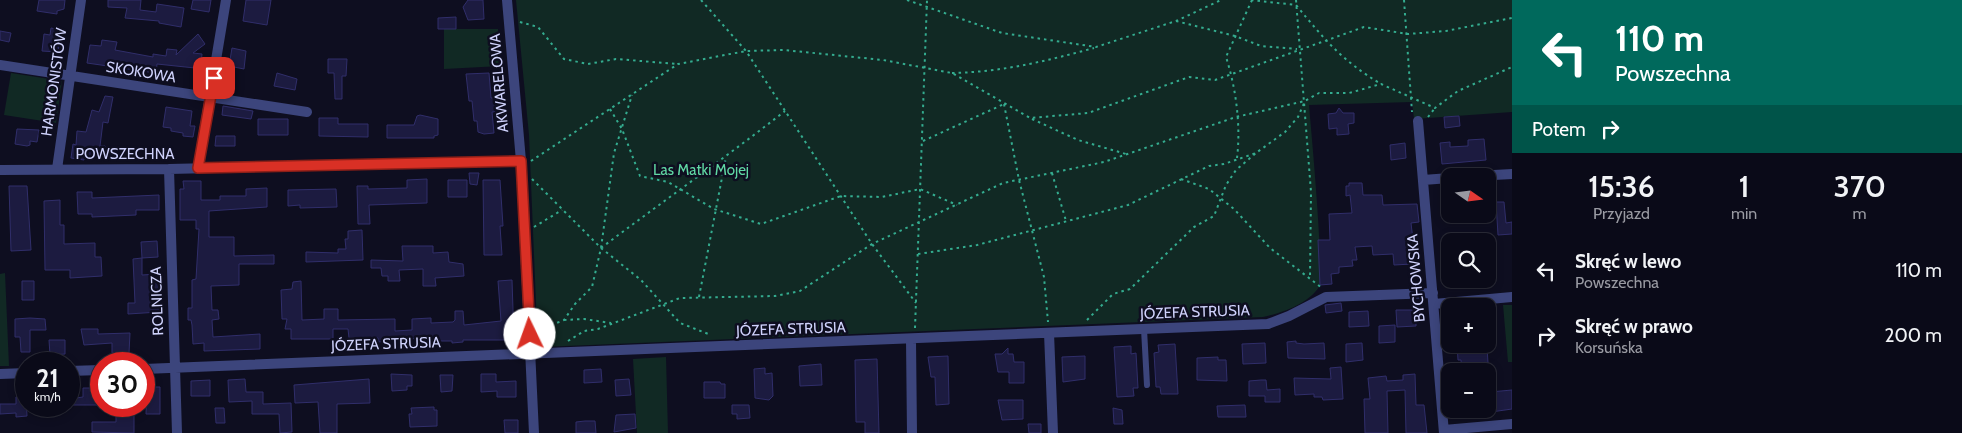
<!DOCTYPE html>
<html lang="pl">
<meta charset="utf-8">
<style>
:root{--surface:#0a0a18;--page:#181825;--text:#f1f3f6;--muted:#999aa2;--line:#2a2b37}
body{margin:0;font-family:Cabin,sans-serif;background:var(--page);color:var(--text);height:100vh;display:flex;flex-direction:column;font-size:19px;white-space:nowrap}
*{box-sizing:border-box;margin:0}
p{font-size:16px;color:var(--muted)}
.icon{flex:none;width:28px;height:28px;fill:none;stroke:currentColor;stroke-width:2;stroke-linecap:round;stroke-linejoin:round}
.map{position:relative;flex:1;overflow:hidden}
.sheet{display:flex;flex-direction:column;background:var(--surface);width:450px}
.sheet>*{flex:none}
.hud{background:#00695c;color:#fff;overflow:hidden}
.needle{width:32px;rotate:104deg}
.controls{position:absolute;left:1441px;top:168px;display:grid;gap:10px}
.controls a{display:grid;place-items:center;width:55px;height:55px;border-radius:10px;background:var(--surface);box-shadow:0 2px 8px #0003,0 0 0 1px var(--line);font-size:25px}
.speed{position:absolute;left:15px;top:352px;display:flex;gap:10px;font-size:25px;font-weight:700;text-align:center}
.speed>*{display:grid;place-content:center;width:65px;height:65px;border-radius:50%;background:var(--surface);box-shadow:0 2px 8px #0003,0 0 0 1px var(--line);line-height:1}
.speed small{font-size:12px;font-weight:400}
.speed .limit{border:8px solid #d22;background:#fff;color:#111}
.pin{position:absolute;display:grid;place-items:center;width:42px;height:42px;color:#fff;margin:-21px;border-radius:10px;box-shadow:0 2px 8px #0006}
.me{position:absolute;width:55px;margin:-28px;rotate:357deg;stroke-linejoin:round;filter:drop-shadow(0 0 4px #0008)}
.turn{display:flex;align-items:center;gap:18px;height:105px;padding:0 20px;font-size:22px}
.turn .icon{width:65px;height:65px;stroke-width:2.5}
.turn b{display:block;font-size:35px;line-height:42px}
.then{display:flex;align-items:center;height:48px;padding:0 20px;background:#0003;gap:10px;font-size:19px}
.eta{display:flex;justify-content:space-evenly;align-items:center;height:85px;text-align:center}
.eta b{font-size:30px;font-weight:600;line-height:35px}
ul{padding:0;list-style:none}
li{display:flex;align-items:center;gap:15px;height:65px;padding:0 20px}
li div{flex:1}
li b{display:block;font-size:19px}
li em{font-style:normal}
main{display:flex;flex:1;min-height:0}
.map>svg:first-child{display:block}
.green{fill:#112924}
.building{fill:#1c1b40;stroke:#302e6a}
.lines{fill:none;stroke-linecap:round;stroke-linejoin:round}
.path{stroke:#34ac8f;stroke-width:2;stroke-dasharray:2.5 4;stroke-linecap:butt}
.lane{stroke:#3c457c;stroke-width:6}
.street{stroke:#3c457c;stroke-width:10}
.route-casing{stroke:#8d1f18;stroke-width:12}
.route{stroke:#d93025;stroke-width:9}
.labels{text-anchor:middle;stroke-width:5;stroke-linejoin:round;paint-order:stroke}
.street-label{font-size:15px;fill:#cfd2fc;stroke:#0e0e20}
.park-label{font-size:15px;fill:#60d8a4;stroke:#0e0e20}
</style>
<main>
<div class="map">
<svg width="1512" height="433" viewBox="0 0 1512 433">
<rect width="100%" height="100%" fill="#0e0e20"/>
<path class="green" d="M516,0H1512V112L1414,119L1412,102L1309,105C1311,128 1325,277 1319,287C1308,304 1282,313 1263,317L542,347L539,343L537,327L529,135Z
M444,29H498L501,66L444,69Z
M11,73L62,81L56,123L4,115Z
M5,273L9,366H0V274Z
M1503,305H1512V362H1508Z
M666,357L668,433H637L633,359Z"/>
<path class="building" d="M39,0H65L64,9L57,11V14L37,11Z
M108,0H141L140,10L156,12L157,4L184,8L181,27L159,23V21L125,18L127,8L108,7Z
M193,0H211L209,12L191,9Z
M246,0H271L267,25L243,21Z
M468,0H483L484,19L468,20L463,7Z
M456,17V29H438V18Z
M51,28L61,30L58,52L42,51L44,34L50,35Z
M0,31L11,33L9,42L0,40Z
M198,34L205,44L193,53L202,54L201,64L195,63V68L157,64L156,73L87,63L90,45L101,46L102,40L117,42L115,50L153,57V54L166,56L167,49L177,50L176,55Z
M232,48L246,51L244,69L229,66Z
M328,59H347L346,76H342V99H335L334,73H328Z
M277,73L297,79L295,90L274,86Z
M489,73L491,98L502,97L503,111L492,112L494,133L484,134L478,132L477,121H474L472,101H469L466,74Z
M105,96L113,97L108,123L103,122L100,146H105L103,158L86,155L84,160L71,158L73,144L76,145L77,131L86,132L92,110L99,112Z
M223,106L253,111L251,119L222,115Z
M166,107L192,111L190,126H195L193,137L183,136V133L171,131V128L163,127Z
M1339,108L1343,113H1354V123L1348,124L1349,134L1337,135V128L1329,129L1328,114L1336,113Z
M420,115L438,119V135L434,136V138H387V125H414L417,116Z
M1459,116L1460,126L1445,128L1444,117Z
M319,118H338V124H368V137L319,136Z
M258,119H288V135H258Z
M17,129L39,130L37,142L30,141V145L27,146L15,144Z
M216,136H235V146H215Z
M1484,139L1486,160L1442,164L1440,143L1450,142V147L1468,146V140Z
M1405,143L1406,158L1391,160L1390,145Z
M469,173H479L477,185L470,184Z
M427,179V203L369,205L370,224H358L357,186H368V189L407,188V180Z
M448,180H467V197H448Z
M483,180H500L503,226H500L502,255H484Z
M183,181H201V200H220V196H246V189L267,188V207L209,211V237H234V256L274,255V264H239V285L211,286L212,310H218L219,319L212,320L213,337L260,334V349L204,351V343L193,344L192,325L191,320H188V308H192V280L196,279L199,229H196V220H180V189H184Z
M1349,183H1362L1363,195H1382L1383,205L1417,204L1419,222L1411,223L1415,257H1411L1412,264L1394,265L1393,254L1373,255L1372,246L1355,247L1357,260H1352L1353,266L1339,267V273L1331,274L1332,284L1320,285L1318,240H1330L1329,214L1352,213L1350,195L1346,196V186H1349Z
M9,186H27L31,250L11,251Z
M336,189L337,207L300,208V205L288,206V190Z
M77,192H92V198L159,195V210H136V215L92,217V214H78Z
M60,200V225H64V244L95,243V257H101L102,276L70,278V270H45L44,201Z
M1496,202H1504L1506,223L1512,222V234L1498,235Z
M362,230L363,260L306,262V252L338,253V249H346L345,239H348V231Z
M157,241L158,257L142,258L141,242Z
M402,246H433V253L448,252L449,262L463,264L464,276L435,278L436,286H423V269L399,270L400,281H388V276H382L381,268H371V260L403,261Z
M142,258V275L158,274L159,312L128,314V303H135L133,259Z
M512,280L514,340H463V342L452,343V341H420V338L378,342V338H349L348,329H333V339H291V329H285L287,319H282L281,290L292,289L293,282L301,281L302,320L324,319V309H338V320L395,319V331L412,330V319L431,318V323L453,322L455,320V311H463L464,325L501,321L498,281Z
M22,281H34V300H22Z
M1341,303L1342,311L1326,313L1325,305Z
M1396,310H1416V326L1397,327Z
M1368,311L1369,326L1349,327V312Z
M30,318L45,319L46,330H30V352H21L20,337H15V319Z
M1395,325V342L1379,343V326Z
M81,329H98V334L130,333L129,353H112V343L84,345Z
M49,340H65V354L50,355Z
M1296,341V343L1304,344L1324,343L1325,359L1288,358L1287,342Z
M1265,343L1266,363L1243,364L1242,344Z
M1362,343L1363,360L1346,362V344Z
M1175,344L1178,394H1161L1160,387H1156L1154,353L1159,352L1158,345Z
M1457,344H1471L1472,349L1487,347L1488,363L1476,364L1477,371H1462L1461,360H1458Z
M1131,346V354L1136,353L1138,388H1133L1134,396L1117,397L1114,347Z
M1008,348V354H1013L1014,362H1024V383H1009V372H998L995,354H1002Z
M948,356L949,404L936,405L935,377H931L928,357Z
M1085,356V379L1063,382L1062,357Z
M1218,357V360H1226L1227,381L1197,380V358Z
M877,359L879,433H865V422H856L855,360Z
M821,364L822,385L800,386L799,366Z
M1341,367L1343,399L1323,400L1322,397H1314V394L1295,395L1294,378L1331,379L1330,368Z
M765,368V374L772,373L773,396L769,400L755,398L754,369Z
M601,369L602,382L584,383V370Z
M391,374L412,375V386H407V390L392,391Z
M481,374H496V382L516,381V397H497V391L481,392Z
M1415,374L1416,405H1424L1427,433H1406L1405,390L1387,391L1388,433H1365L1364,399H1370L1368,378L1386,376L1387,381L1403,380V375Z
M440,375H453L452,391L441,392Z
M245,379L246,392H263V404L291,403L292,432L280,433L279,414H252V401L229,402L228,380Z
M369,379L370,403L337,404V433H320L318,402L295,403L294,385Z
M629,379L631,395L616,396L615,380Z
M210,380V396H191V381Z
M1261,380H1266L1267,390L1280,389V402H1265V396H1249V381Z
M704,382H720L721,384H725V398H704Z
M147,387H160V414H146Z
M83,388H100V405H69V399L83,397Z
M1512,390V409L1491,412L1490,392Z
M26,396L27,416L16,417V413L0,414V404H16V397Z
M998,400H1023V419L1002,420Z
M732,405H749L750,418L737,419V414H732Z
M1245,405L1246,417H1218L1217,406Z
M121,406H126L129,413H134V433L92,432V422H116V410Z
M434,407V410H437V426L410,427L409,414H412L411,408Z
M215,408H224L225,423H216Z
M1113,408L1122,410L1123,424H1114Z
M635,414L636,428L614,432L616,415Z
M504,420H518V433H505Z
M585,421H595L596,433H576V422Z
M1028,424H1041V433H1029Z"/>
<g class="lines">
<path class="path" d="M701,0L746,51L872,244L916,303
M907,0L1002,33L1096,47L1176,21L1221,0
M1251,0L1296,5C1325,40 1341,60 1381,84
M1296,0L1311,192L1310,277
M1404,0L1412,112
M1176,21L1235,36L1261,46L1297,49
M520,22L538,27L564,59L588,64L616,59L678,64
M952,73C1003,72 1046,61 1094,48
M1004,104L1019,180L1044,277L1048,322
M610,109L622,129L640,176L668,182L714,209L761,224L841,196L882,197L920,189L957,205
M1428,117L1435,108
M1032,119L1078,140L1126,154
M923,141L1004,104
M1237,158C1241,126 1236,88 1226,57L1252,0
M531,161L678,64L746,51L784,50L883,60L952,73L1030,118L1088,113L1189,77L1215,80L1364,27L1408,34L1446,31L1512,18
M1052,173L1066,221
M532,179L601,248L641,280L680,323L711,335
M1181,179L1209,189L1234,209L1270,248L1322,288
M534,227L562,210
M601,248C662,202 725,158 785,111
M918,254L977,245L1128,205L1209,166L1224,164L1256,153L1285,132L1298,117L1305,101L1319,93H1349L1381,84L1435,108L1458,91L1512,67
M699,297L726,157
M564,320L584,319L611,323
M1087,320L1113,294L1130,289L1194,227L1214,216L1226,185L1236,170L1256,153
M915,328L927,0
M539,330L564,320L575,304L592,287L601,248L614,153L632,95
M568,341L584,331L598,329L680,298L775,296L800,291L872,244L1003,183L1104,162L1236,117L1305,101"/>
<path class="lane" d="M1144,329L1147,385"/>
<path class="street" d="M507,0L521,161L534,433
M0,65L307,112
M1418,121L1444,433
M198,168L226,0
M57,169L81,0
M169,169L177,433
M0,170L169,169L521,161
M1476,176L1512,174
M1423,180L1450,178
M1434,304L1512,297
M1049,333L1053,433
M911,340L912,433
M144,369L1268,324L1289,316L1326,297L1433,293
M69,371L101,370
M0,374L26,373
M1444,430L1512,424"/>
</g>
<g class="lines">
<g class="route-casing">
<path id="route" d="M214,78L198,168L521,161L530,334"/>
</g>
<use href="#route" class="route"/>
</g>
<g class="labels">
<g class="street-label">
<text transform="translate(141 72) rotate(9)" y="5">SKOKOWA</text>
<text transform="translate(54 82) rotate(-82)" y="5">HARMONISTÓW</text>
<text transform="translate(499 83) rotate(-95)" y="5">AKWARELOWA</text>
<text x="125" y="159">POWSZECHNA</text>
<text transform="translate(1416 278) rotate(-95)" y="5">BYCHOWSKA</text>
<text transform="translate(157 301) rotate(-92)" y="5">ROLNICZA</text>
<text transform="translate(1195 312) rotate(-2)" y="5">JÓZEFA STRUSIA</text>
<text transform="translate(791 329) rotate(-2)" y="5">JÓZEFA STRUSIA</text>
<text transform="translate(386 344) rotate(-2)" y="5">JÓZEFA STRUSIA</text>
</g>
<g class="park-label">
<text x="701" y="175">Las Matki Mojej</text>
</g>
</g>
</svg>
<div class="controls">
<a><svg class="needle" viewBox="-14 -14 28 28"><path d="M0-13l5 13h-10z" fill="#e53935"/><path d="M0 13l5-13h-10z" fill="#999aa2"/></svg></a>
<a><svg class="icon" aria-label="search" viewBox="0 0 24 24"><circle cx="10" cy="10" r="6"/><path d="M15 15l6 6"/></svg></a>
<a>+</a>
<a>−</a>
</div>
<div class="speed"><div>21<small>km/h</small></div><div class="limit">30</div></div>
<div class="pin" style="left:214px;top:78px;background:#d93025"><svg class="icon" aria-label="arrive" viewBox="0 0 24 24"><path d="M6 21V4h12l-3 4 3 4H6"/></svg></div>
<svg class="me" style="left:530px;top:334px" viewBox="-20 -20 40 40"><circle r="19" fill="#fff"/><path d="M0-13L10 11 0 6-10 11z" fill="#d93025"/></svg>
</div>
<section class="sheet">
<div class="hud">
<div class="turn"><svg class="icon" aria-label="left" viewBox="0 0 24 24"><path d="M17 20v-9H6M10 6l-5 5 5 5"/></svg><div><b>110 m</b>Powszechna</div></div>
<div class="then">Potem<svg class="icon" aria-label="right" viewBox="0 0 24 24"><path d="M7 20v-9h11M14 6l5 5-5 5"/></svg></div>
</div>
<div class="eta">
<div><b>15:36</b><p>Przyjazd</p></div>
<div><b>1</b><p>min</p></div>
<div><b>370</b><p>m</p></div>
</div>
<ul>
<li><svg class="icon" aria-label="left" viewBox="0 0 24 24"><path d="M17 20v-9H6M10 6l-5 5 5 5"/></svg><div><b>Skręć w lewo</b><p>Powszechna</p></div><em>110 m</em></li>
<li><svg class="icon" aria-label="right" viewBox="0 0 24 24"><path d="M7 20v-9h11M14 6l5 5-5 5"/></svg><div><b>Skręć w prawo</b><p>Korsuńska</p></div><em>200 m</em></li>
</ul>
</section>
</main>
